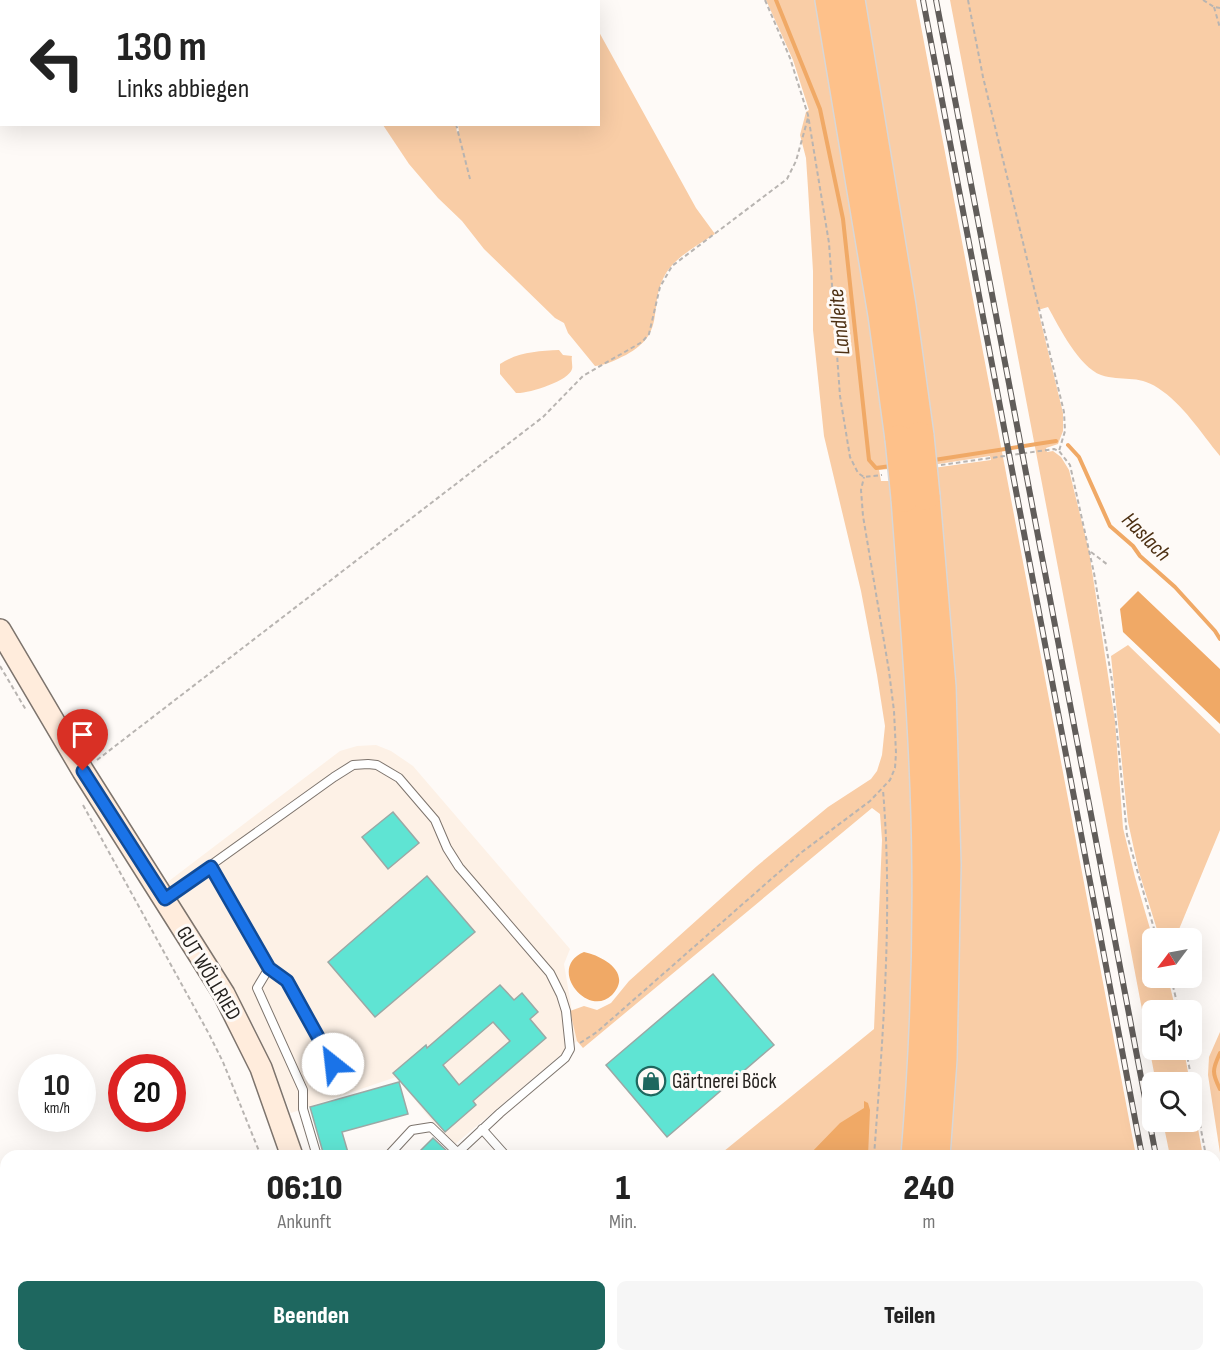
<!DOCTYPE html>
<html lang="de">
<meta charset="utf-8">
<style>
:root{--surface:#fff;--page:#f6f6f6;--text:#222;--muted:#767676;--accent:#1e675f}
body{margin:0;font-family:"Sofia Sans Condensed",sans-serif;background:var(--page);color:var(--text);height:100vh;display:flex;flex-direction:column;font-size:22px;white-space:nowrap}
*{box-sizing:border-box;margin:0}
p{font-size:20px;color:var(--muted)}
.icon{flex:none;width:33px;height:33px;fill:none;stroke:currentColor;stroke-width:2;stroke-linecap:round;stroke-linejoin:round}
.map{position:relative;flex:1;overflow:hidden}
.details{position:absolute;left:0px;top:1150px;width:1221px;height:212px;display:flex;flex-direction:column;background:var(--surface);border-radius:18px 18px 0 0;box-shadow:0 6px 24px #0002}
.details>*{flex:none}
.guide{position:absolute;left:0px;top:0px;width:600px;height:126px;box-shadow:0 6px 24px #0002;background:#fff;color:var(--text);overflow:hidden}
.needle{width:39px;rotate:238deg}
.controls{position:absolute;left:1142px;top:928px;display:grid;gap:12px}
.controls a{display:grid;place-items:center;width:60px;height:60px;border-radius:9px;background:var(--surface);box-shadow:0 6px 24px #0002;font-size:30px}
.speed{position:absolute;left:18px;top:1054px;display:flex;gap:12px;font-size:30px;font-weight:700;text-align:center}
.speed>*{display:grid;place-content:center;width:78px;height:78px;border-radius:50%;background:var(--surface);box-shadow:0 6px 24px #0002;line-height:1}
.speed small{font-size:15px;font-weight:400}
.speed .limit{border:9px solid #d22;background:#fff;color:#111}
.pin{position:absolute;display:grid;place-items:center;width:51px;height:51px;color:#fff;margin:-62px -26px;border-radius:50% 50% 50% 0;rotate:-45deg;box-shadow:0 0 6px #0007}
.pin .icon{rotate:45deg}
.me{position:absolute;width:66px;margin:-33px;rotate:331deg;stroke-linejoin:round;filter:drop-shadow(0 0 4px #0008)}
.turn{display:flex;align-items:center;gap:21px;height:126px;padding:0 18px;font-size:27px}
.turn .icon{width:78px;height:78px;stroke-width:2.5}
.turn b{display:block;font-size:42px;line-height:51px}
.eta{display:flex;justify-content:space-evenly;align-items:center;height:102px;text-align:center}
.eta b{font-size:36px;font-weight:800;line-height:42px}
.cta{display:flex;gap:12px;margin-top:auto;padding:12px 18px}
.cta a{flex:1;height:69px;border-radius:9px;background:var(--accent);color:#fff;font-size:24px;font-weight:800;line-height:69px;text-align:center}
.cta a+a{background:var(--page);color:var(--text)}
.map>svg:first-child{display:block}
.built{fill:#fdf1e6}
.green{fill:#f9cda6}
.water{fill:#f0a966}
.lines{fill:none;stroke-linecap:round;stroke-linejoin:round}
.stream{stroke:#f0a966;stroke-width:4}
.building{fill:#5fe4d3;stroke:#9ba8a5;stroke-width:1.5;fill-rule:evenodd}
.lane-casing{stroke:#7d746d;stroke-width:10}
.secondary-casing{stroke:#7d746d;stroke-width:24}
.highway-casing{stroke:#d8d7d7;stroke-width:30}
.path{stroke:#b8b4b1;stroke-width:2;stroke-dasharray:4.5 3;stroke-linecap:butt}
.lane{stroke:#fff;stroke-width:8}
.secondary{stroke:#ffecdc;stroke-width:21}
.highway{stroke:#fec18a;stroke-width:27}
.rail-casing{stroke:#615d5a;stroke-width:6}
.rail{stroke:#fefaf7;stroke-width:4;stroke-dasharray:11;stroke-linecap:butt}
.highway-bridge-casing{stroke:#d8d7d7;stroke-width:30;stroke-linecap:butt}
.highway-bridge{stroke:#fec18a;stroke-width:27}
.route-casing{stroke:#114b97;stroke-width:15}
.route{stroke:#1a73e8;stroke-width:10}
.labels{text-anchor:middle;stroke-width:6;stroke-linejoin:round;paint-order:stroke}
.street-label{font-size:21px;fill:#25221f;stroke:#fefaf7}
.poi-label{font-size:21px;fill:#25221f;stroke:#fefaf7;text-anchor:start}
.water-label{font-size:22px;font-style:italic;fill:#4d3013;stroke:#fefaf7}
</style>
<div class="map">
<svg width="1220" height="1361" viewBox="0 0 1220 1361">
<rect width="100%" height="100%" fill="#fefaf7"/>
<path class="built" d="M376,745L391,751L413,766L570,949L564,964L577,1041L453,1146L396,1077L291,1113L254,1026L165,884L340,751L357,746Z
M0,1293H6V1356H298L299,1361H0Z"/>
<path class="green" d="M766,0H820L889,442L885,443L889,469L879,470L881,481H890L917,793L908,1156H718L874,1029L882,840L880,814L872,808L583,1048L577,1041L570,1011L584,1006L597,1010L611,1003L629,981L757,866L828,807L871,779L877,771L882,755L885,726L877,675L861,591L824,436L813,330V271L808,188L806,158L800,135L806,112L809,110L793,60Z
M859,0H916L1136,1156H941L933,468L991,460L990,456L932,465Z
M950,0H1220V456C1201,433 1183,404 1158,388C1137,374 1122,382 1101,375C1079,367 1059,327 1048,307L1038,310L1063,413V431L1058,444L1046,448L1047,452L1053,451L1061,457L1069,470L1089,551L1115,721L1123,828L1135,877L1153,939L1152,978H1168L1176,1011H1152V1050H1184L1190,1083H1156Z
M599,32L696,208L715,234C698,245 675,257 665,275C647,308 668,332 626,355C615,360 607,365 595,366L568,333L564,323L555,318L484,249L462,221L438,198L409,164L383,125H456L457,133L459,132L458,125L598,124Z
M559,350L563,355L572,356C571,360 573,366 572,369C569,381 528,394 516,393L500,374V364C518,352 538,351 559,350Z
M1128,645L1220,734V830L1175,939H1160L1139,872L1128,822L1111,656Z
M1220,1032V1153L1208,1075L1209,1057Z
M1191,1090L1203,1156H1170L1163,1122H1191Z
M0,1199L6,1201V1293H0Z
M1215,1238L1220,1265V1361H1209L1208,1356H1215Z
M612,1356H889L888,1361H613Z
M926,1356H1086L1047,1361H926Z"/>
<path class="water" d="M1138,591L1220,669V724L1123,632L1120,609Z
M584,952C603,956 633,973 612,995C588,1019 546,968 584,952Z
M864,1101L868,1103L870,1110L868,1156H808L840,1123L864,1108Z"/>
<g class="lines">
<path class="stream" d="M776,0L820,109L843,219L869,460L876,468L891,466
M1068,445L1079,457L1110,526L1133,546L1140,556L1175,587L1215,631L1220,639
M934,460L1056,441
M1220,1053C1212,1070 1212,1073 1220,1089"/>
</g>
<path class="building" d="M393,812L419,843L388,869L362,837Z
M427,876L475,932L375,1017L328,962Z
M713,974L774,1045L667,1137L606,1065Z
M500,985L514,1000L522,993L538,1012L530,1019L546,1038L473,1101L476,1105L445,1132L393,1073L426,1045L427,1048ZM493,1022L510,1041L459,1085L443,1065Z
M399,1082L408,1114L342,1132L349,1156H324L310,1107Z
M433,1138L448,1152L443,1156H415Z"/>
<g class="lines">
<g class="lane-casing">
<path id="lane" d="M211,867L269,968
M165,898L334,777L353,765L368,764L377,765L399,778L435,820L447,848L459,867L550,973L561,995L566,1011L570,1049L565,1058L500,1113L454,1156
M482,1129L506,1156
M317,1156L303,1109V1090L257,988L269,968L287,981L345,1084
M388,1156L412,1130L431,1127L458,1153"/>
</g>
<g class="secondary-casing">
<path id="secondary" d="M0,630L83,771L224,994L261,1068L292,1156
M350,1356L351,1361"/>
</g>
<g class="highway-casing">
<path id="highway" d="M829,0L882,315L899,439
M851,0L902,306L920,436
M926,496L942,687L947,865L943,1059L936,1156
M905,498C914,620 925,743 926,866C927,963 923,1060 915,1156
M894,1361L895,1356
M915,1361L916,1356"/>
</g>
<path class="path" d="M398,0V2
M765,0L790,58L808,115L829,243L840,396L850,457L858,473L864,477L882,475
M968,0L983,77L1064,412L1065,431L1059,451
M1203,0L1214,7L1220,8
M1214,7L1220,28
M456,124L470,179
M941,465L1054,449L1059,451L1070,465L1094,573L1112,681L1127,835L1157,939
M1091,552L1108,565
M0,666L26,710
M97,760L543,417L583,376L642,342L649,334L660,287L672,266L787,179L796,161L808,118
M83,805L209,1034L223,1062L261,1156
M1171,978L1179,1011
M580,1043L597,1032L802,852L870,801L890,780L895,768L896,753L894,711L889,671L863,516L861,490L864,477
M1186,1050L1206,1156
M874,1156C883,1035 893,911 883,790
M0,1192L6,1194
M1215,1220L1220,1252
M322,1356L324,1361"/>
<use href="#lane" class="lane"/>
<use href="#secondary" class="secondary"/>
<use href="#highway" class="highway"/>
<g class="rail-casing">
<path id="rail" d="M923,0L1142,1156
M936,0L1156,1156
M1179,1356L1180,1361
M1194,1356L1195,1361"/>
</g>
<use href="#rail" class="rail"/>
<g class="highway-bridge-casing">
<path id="highway-bridge" d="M920,436L926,496
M899,439L905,498"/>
</g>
<use href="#highway-bridge" class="highway-bridge"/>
</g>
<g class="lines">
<g class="route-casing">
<path id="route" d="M83,771L165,899L211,867L269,968L287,981L333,1064"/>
</g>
<use href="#route" class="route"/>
</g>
<defs>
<g id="shop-ring" transform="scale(1.5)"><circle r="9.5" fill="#fefaf7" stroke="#1e675f" stroke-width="1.5"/><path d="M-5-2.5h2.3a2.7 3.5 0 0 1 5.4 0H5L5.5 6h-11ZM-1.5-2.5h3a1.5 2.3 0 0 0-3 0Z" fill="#1e675f"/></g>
</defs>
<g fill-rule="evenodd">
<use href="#shop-ring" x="651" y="1081"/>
</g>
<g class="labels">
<g class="street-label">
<text transform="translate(209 973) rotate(59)" y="7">GUT WÖLLRIED</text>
</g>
<g class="poi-label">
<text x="672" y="1088">Gärtnerei Böck</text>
</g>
<g class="water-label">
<text transform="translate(838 322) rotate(-96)" y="8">Landleite</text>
<text transform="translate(1147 536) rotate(45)" y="8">Haslach</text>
</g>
</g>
</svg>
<div class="controls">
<a><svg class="needle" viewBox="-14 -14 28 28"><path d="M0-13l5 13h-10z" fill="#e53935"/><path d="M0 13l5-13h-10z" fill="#767676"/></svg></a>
<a><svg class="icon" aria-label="sound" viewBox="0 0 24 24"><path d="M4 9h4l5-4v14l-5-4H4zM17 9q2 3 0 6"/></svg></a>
<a><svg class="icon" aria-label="search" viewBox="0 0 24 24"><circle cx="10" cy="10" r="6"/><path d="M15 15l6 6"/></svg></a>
</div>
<div class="speed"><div>10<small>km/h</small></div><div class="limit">20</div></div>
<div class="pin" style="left:83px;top:771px;background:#d93025"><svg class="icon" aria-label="arrive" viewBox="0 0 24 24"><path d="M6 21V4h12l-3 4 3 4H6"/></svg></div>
<svg class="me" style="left:333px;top:1064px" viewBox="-20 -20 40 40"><circle r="19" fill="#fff"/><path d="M0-13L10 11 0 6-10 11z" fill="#1a73e8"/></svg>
<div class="guide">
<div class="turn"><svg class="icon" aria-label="left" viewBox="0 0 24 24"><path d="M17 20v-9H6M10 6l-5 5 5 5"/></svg><div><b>130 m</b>Links abbiegen</div></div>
</div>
<section class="details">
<div class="eta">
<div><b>06:10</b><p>Ankunft</p></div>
<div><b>1</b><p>Min.</p></div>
<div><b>240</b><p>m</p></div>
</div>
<div class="cta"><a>Beenden</a><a>Teilen</a></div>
</section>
</div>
